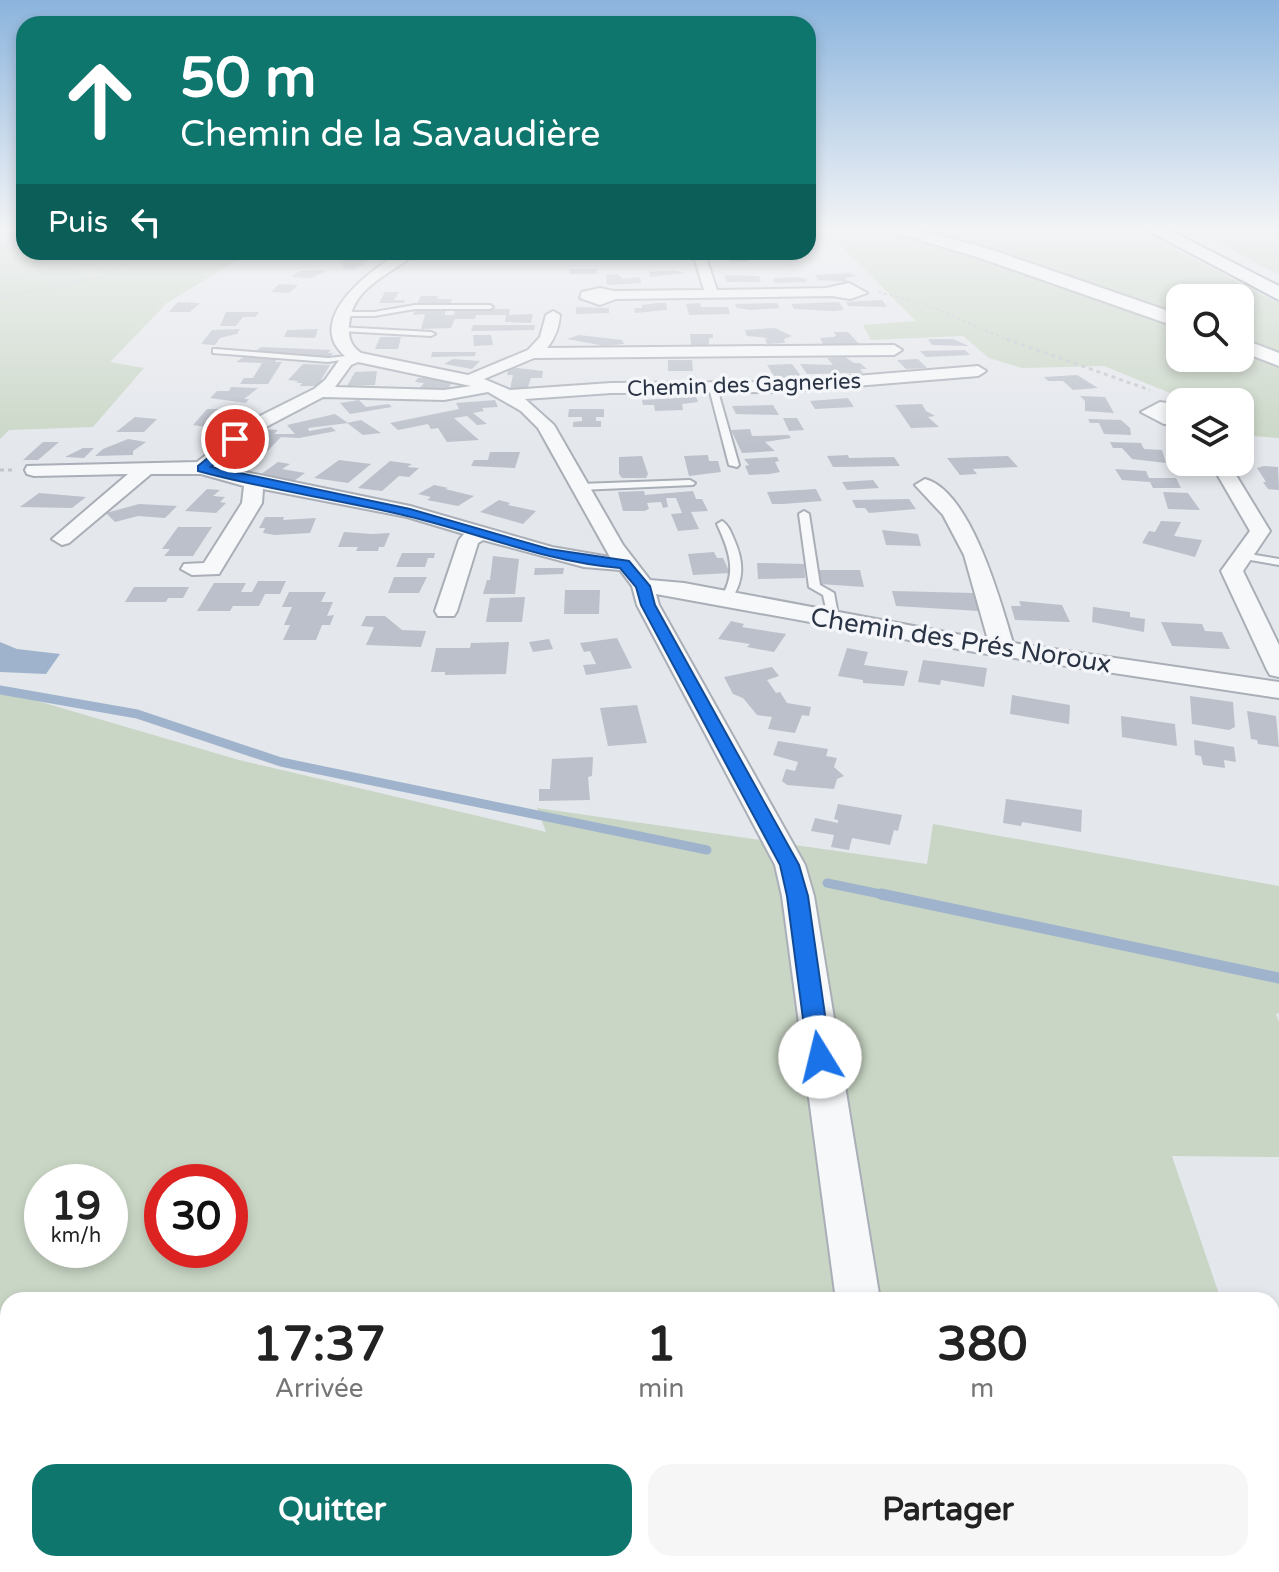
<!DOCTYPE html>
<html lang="fr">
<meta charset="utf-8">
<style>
:root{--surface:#fff;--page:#f6f6f6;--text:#222;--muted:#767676;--accent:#0f766e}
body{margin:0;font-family:"Varela Round",sans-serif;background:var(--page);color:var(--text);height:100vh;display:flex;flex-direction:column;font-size:30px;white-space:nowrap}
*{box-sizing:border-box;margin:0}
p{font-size:26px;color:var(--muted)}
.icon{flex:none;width:44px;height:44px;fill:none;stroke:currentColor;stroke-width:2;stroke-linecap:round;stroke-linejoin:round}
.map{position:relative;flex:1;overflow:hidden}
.panel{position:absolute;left:0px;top:1292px;width:1280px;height:280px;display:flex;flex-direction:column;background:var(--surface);border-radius:24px 24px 0 0;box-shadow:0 4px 12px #0003}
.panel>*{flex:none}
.top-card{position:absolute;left:16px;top:16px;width:800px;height:244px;border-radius:24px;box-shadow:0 4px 12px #0003;background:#0f766e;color:#fff;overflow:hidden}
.fabs{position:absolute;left:1166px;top:284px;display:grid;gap:16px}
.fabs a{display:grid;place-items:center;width:88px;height:88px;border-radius:16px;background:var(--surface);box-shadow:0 4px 12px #0003;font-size:40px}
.speed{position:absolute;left:24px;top:1164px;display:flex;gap:16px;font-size:40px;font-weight:700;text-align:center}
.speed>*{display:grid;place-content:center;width:104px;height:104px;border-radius:50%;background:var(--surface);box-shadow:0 4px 12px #0003;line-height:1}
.speed small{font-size:20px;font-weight:400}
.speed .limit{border:12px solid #d22;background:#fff;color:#111}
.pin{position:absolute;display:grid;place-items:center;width:68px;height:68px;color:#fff;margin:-34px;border:4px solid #fff;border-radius:50%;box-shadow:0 2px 8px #0007}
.me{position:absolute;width:88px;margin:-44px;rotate:351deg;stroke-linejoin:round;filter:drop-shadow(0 0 6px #0008)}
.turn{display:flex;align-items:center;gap:28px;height:168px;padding:0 32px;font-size:36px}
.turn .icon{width:104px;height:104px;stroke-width:2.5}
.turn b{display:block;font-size:56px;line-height:68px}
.then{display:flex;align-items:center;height:76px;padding:0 32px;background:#0003;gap:16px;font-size:30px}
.eta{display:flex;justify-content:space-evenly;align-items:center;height:136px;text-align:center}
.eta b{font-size:48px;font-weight:700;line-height:56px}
.action{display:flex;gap:16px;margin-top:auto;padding:16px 32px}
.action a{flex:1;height:92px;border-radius:24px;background:var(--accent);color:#fff;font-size:32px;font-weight:700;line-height:92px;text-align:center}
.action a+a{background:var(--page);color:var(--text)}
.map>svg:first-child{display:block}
.green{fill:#c9d6c5;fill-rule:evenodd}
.water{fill:#9fb4cc}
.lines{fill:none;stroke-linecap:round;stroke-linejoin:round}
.stream-far1{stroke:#9fb4cc;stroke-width:9}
.stream{stroke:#9fb4cc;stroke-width:11}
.building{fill:#bbc0ca}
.service-casing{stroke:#a9aeb7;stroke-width:4}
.minor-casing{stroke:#a9aeb7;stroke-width:4}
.secondary-casing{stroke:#a9aeb7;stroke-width:4}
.motorway-casing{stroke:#8b94a3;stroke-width:4}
.path-far1{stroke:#c2c5cb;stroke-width:2;stroke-dasharray:3 3;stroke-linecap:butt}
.path{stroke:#c2c5cb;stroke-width:3;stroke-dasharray:4 4;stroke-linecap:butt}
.service{fill:#f7f8fa;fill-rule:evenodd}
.minor{fill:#f7f8fa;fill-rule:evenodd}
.secondary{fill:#fff;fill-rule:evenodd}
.motorway{fill:#fff;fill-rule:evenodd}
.route{fill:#1a73e8;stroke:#114b97;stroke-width:2}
.labels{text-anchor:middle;stroke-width:7;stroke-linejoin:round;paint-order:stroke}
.far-street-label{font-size:22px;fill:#2b3445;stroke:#f4f6f9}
.street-label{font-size:26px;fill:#2b3445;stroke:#f4f6f9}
</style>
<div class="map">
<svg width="1279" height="1572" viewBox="0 0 1279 1572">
<rect width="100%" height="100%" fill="#e4e7ec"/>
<path class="green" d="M0,230H24V252H251L167,303L110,362L144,368L93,427L9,430L0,439Z
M825,230H875L897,234C992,264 1087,293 1180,328V358H1240V352L1279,367V438L1240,435V402H1192L1104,366L1022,368L989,358L963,336L871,340L863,325L916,321Z
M937,230H1138L1279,303V352L1240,337V298H1180V314Z
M1193,230H1279V275Z
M0,690L239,760L546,832L537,808L927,864L933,824L1279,886V1013L1276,1014L1279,1022V1157L1172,1156L1221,1300H8V1564H1272V1452L1279,1472V1572H0ZM42,1182H110V1250H42ZM162,1182H230V1250H162Z"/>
<path class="water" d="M0,642L17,649L60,654L46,674L0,672Z"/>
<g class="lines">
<path class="stream-far1" d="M0,690L137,714L281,762L707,850
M827,883L890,896"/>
<path class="stream" d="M881,894L1279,978"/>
</g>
<path class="building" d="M727,254H746L750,262L730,263Z
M349,259L367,260L368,262L353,270L341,269L344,267L340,262Z
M570,269H597L596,274H570Z
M327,270L311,278L291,277L300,271Z
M664,271H676L684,273L650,277L649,272Z
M849,273L857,276L845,278L848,282L818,280L815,275Z
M617,274L623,279L640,277L641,283L607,285L606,275Z
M724,275L759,276L761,282H727Z
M796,277L807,279L806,282L775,283L773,278Z
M279,284L298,285L289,293L271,292Z
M385,292H399L394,300H405L404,303H379Z
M421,296H438L437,299H452L450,304H417Z
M882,300L887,307L848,306L846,302Z
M178,302L200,303L190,312H169Z
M839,302L844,310L833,311L794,309L791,304Z
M658,303H666L667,310L635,313L634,308H642V305Z
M700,303L701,307H728L730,314L689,315L686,304Z
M777,303L780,308L750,310L737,308L735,304Z
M576,307L609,308V313L576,314Z
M415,309L445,310V315H454L455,309H510L509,315L533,314L531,323L505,322L506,315H476L475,319H455L451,328L421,329L425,314L413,315Z
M226,312H259L255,317H243L236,326H220Z
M473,325H535L534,330L471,331Z
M775,328L792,336L784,339L785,343L767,344L765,339L768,338L747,336L745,330Z
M240,329L237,334L220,338L215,345L201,344L212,330Z
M318,329L315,338L284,337L287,330Z
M834,332H848L863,348H849L847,344L824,346L820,338L833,337L836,336Z
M690,334H713V338H709V345H691Z
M473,335H491L493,345L474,346Z
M579,335L622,340L624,344L605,346L567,339Z
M380,337H401L398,349H375Z
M928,339H953L969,346L932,345Z
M261,347L331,350L328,353H333L329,358L253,353Z
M965,350L970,355L926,357L920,351Z
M432,352H476L475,356L431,357Z
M245,356L277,359L275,362H282L268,384H240L244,378H253L262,363L236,362Z
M845,357L854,363H860L867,369H860L863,373L807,374L800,364L833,365L827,358Z
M453,359L480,361L472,369L444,364Z
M918,359L927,368L906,369L897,360Z
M668,360H692L693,371H668Z
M303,364L330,365L321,380H327L318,386H300L302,383H296L298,381L288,380Z
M792,364L801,376L776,379L767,365Z
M509,367L543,371L542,378H531L528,387L510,389L513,375H507Z
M377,371L375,385L347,386L355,372Z
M1077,375L1098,388L1073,390L1063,381H1048L1044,377Z
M418,378H441L439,380H454L445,392L418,390L424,383L415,382Z
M231,387L258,388L244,399H249L246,403L210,398L217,391H229Z
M1080,396L1105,397L1114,413L1085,411V401Z
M696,397L698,402L682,404L683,410L655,411L654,405H643L642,400Z
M848,398L854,407L815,409L810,401Z
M359,400L366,407L389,404L392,407L350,414L340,403Z
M495,400L498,407L482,408L484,411L473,413L487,424L477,425L467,416L454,418L479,440L447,442L438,428L431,429L428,424L398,430L390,423L459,409L456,403Z
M922,404L926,411L935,416L928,417L939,427L911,428L895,405Z
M773,405L779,415L736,414L732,406Z
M207,409H236L228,419L221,422H231L224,430L193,425Z
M569,409H604V417H596V421H601V427H573V422L582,421V417H568Z
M335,414L348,423L308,428L309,431L331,427L336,431L299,438L281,437L255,464L238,463L232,469L220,466L250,435L263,436L257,434L262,429L278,430L274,434H295L287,425Z
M135,417L157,419L144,432H116Z
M783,418H797L804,430L789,431Z
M1088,419L1121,420L1130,428L1131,435L1104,434L1099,423H1090Z
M361,420L381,433L363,435L347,423Z
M750,429L752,436L789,435L791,438L765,442L775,451L742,453L731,430Z
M128,439L146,442L133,451V455L95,456L103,449Z
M43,442H59L38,460H23Z
M1110,442L1141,443L1144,449L1162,450L1166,463L1132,459L1122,448H1113Z
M83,448H94L84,458L65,457Z
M490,452H520L515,468L471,466L474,460H488Z
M708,455L709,461H718L721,472L689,476L684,456Z
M848,455L849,458L894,457L900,466L833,467L827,456Z
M642,456L648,474L646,478H622L619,474V457Z
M1008,456L1018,467L973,469L977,474L960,475L947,458Z
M777,457L779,461L775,462L780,472L770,474L749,475L745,466L749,465L744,459Z
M339,460L371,464L348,483L314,478Z
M390,461L412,464L407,467L419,468L409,477L399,476L382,491L358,488Z
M278,462L290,464L282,469L305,473L291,483L257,477Z
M1264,466L1278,467L1279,490L1268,489L1263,482H1266L1257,468Z
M1115,469L1146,471L1149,478H1176L1181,488H1153L1150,482L1122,480Z
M873,480L879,488L847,490L842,482Z
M434,485L448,488L445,489L474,496L458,506L427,500L431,497L418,494Z
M207,489L220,490L213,496L225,497L220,502L226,503L216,513L185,511Z
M816,489L822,501L783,504H772L767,492Z
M644,491L645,495L693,491L696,499H702L708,511L691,512L699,529L678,531L671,514L682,513L676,498H666L668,507L663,508L661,502L647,503L649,509L644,511H623L618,492Z
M1163,492L1188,493L1200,510L1168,509Z
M39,493L86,497L72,508L20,507Z
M909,499L916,509L869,513L865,508H856L852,500Z
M499,500L510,503L508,505L536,511L523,524L480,512Z
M139,504L177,506L165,518L138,516L115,522L106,513Z
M265,517H284L283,520L316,518L310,533L275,535L263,533L265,528H259Z
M1161,521L1181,522L1174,536L1202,540L1195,557L1142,543L1149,531L1155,532Z
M178,527H212L193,556H164L170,549H162Z
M882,530L918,534L921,546L886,545Z
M344,532L372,534L390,533L384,547H379L378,551H356L358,547H338Z
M714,552L717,558H723L730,573L693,575L688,554Z
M402,553H435L434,558H428L425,567H396Z
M493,556L519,559L515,594H483L487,580H490Z
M757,563L804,564L805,578L758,579Z
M535,568H564L563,574L534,575Z
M818,570H860L864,587L820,584Z
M394,577H427L419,593H388Z
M258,581H286L280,594H265L259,606H233L230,611H197L214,583H246L241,592H252Z
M134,587H189L183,598H168L166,602H125Z
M565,590H600L599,614H564Z
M892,591L973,593L979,611L896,606Z
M289,592H326L321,602H333L327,616L334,615L330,625H322L316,640H283L290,625H284L292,607H282Z
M525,597L522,622H486L490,598Z
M1019,601L1062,605L1070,622L1015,620L1011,606H1021Z
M1093,607L1130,612V617L1145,619L1144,632L1092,622Z
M366,616H385L402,630L426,631L421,647L366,645L374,627L361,626Z
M731,621L744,624L742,627L786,634L774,652L747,647L750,644L718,639Z
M1161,622L1202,624L1205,631L1222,632L1230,649L1172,646Z
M617,638L632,668L586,675L583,665L596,664L590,651L584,652L580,643Z
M549,639L553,649L533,652L529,642Z
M509,642L506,674L445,675V672H431L436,648H470L471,643Z
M847,648L868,652L864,665L908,671L904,686L863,683V680L838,676Z
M923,660L987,668L984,687L941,680L940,685L918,682Z
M772,667L779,676L767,680L776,693L780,692L787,703L811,707L809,716L802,715L795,733L768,729L772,717L757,715L743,698L733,694L724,677Z
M1012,695L1070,705L1069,724L1010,714Z
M1190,696L1233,702L1235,727L1229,730L1192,724Z
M637,705L647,743L608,746L600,708Z
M1247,711L1276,716L1279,747L1258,744L1257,740L1251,739Z
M1121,716L1175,724L1177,746L1122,737Z
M1194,740L1234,747L1236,762L1224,760L1225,768L1203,765L1201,756L1195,755Z
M778,741L828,749L826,756L837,758L834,767L844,776L837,779L834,789L787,785L782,781L786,769L795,771L798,762L773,755Z
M593,757L592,776L588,777L590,800L539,801V789H550L552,759Z
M1006,799L1082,810L1081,832L1022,822L1021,826L1003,823Z
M838,804L902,815L898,831L894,830L890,845L852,838L849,850L831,847L834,835L811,831L815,818L838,823V820L834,819Z"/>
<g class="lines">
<g class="service-casing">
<path id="service" d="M415,305H490L493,307L490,309H415L374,316H343L339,314L343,312H374Z
M338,327L431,332L435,334L431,336L341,331L337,329Z
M216,349L328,358L356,355L360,357L328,362L213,353V349Z
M713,386L717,388L739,465L737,467L729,465L709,388Z
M690,480L695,483L693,485L580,490L575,487L580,484Z
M804,511L809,514L820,585L834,593L839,620L837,622H829L823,595L809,587L799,514Z
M722,521C728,525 730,530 733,537C744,561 745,580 730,601L726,602L720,599C738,573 729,550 717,524Z
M1243,553L1279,559V565L1239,558L1238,556Z"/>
</g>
<g class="minor-casing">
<path id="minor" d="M402,252H417C392,275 352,285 349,325C348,338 351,346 361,353L468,375L528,350L540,337L546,315L553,311L560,315C559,328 555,338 547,348L894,345L902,350L894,355L534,358L484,379L510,390L611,383L782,382L978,366L986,371L978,376L782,392L611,393L525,399L554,425L623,545L650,580L684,583L988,640L964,555L943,515L915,485L925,479C971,491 1001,603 1013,643L1279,682V698L975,652L656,594L659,605L805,865L814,896L880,1300H836L782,896L775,865L637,605L632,586L620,570L584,567L483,540L478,543L457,611L454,616H438L435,611L459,540L464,534L407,517L263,489L262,503L219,574L192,575L181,569L184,564L204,563L242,503L244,486L201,474H151L69,543L62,545L52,539L128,474L34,476L27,474L25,470L27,466L197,462L250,421L314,389L325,380L340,359L345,356C302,320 373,267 402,252ZM358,362L471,386L444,390L335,387L351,365ZM488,392L521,411L538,428L610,557L552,547L410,506L216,466L262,429L323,397L444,400Z
M682,252L705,255L717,290L826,288L849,283L867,293L850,299L832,296L616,299L600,305L580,298L582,292L600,288L614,291L704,290L695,260Z
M1160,402L1180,405V424H1164L1141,412Z
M1210,462H1228L1270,531L1243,571L1279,645V677L1270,675L1267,670L1221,571L1250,531Z
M140,1564H193L190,1572H136Z
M615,1564H674L678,1572H618Z
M876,1564H926L929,1572H877Z"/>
</g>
<g class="secondary-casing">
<path id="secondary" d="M895,230H919L992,250L1180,315V328L980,258L897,233Z
M1240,338L1279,353V366L1240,351Z"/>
</g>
<g class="motorway-casing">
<path id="motorway" d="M1147,230H1169L1279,286V300Z"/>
</g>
<path class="path-far1" d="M0,247L92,266L110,274
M878,292L919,302L1011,341
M0,297L102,277L148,252"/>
<path class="path" d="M1006,339L1150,390
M0,470H13"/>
<use href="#service" class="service"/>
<use href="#minor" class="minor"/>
<use href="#secondary" class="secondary"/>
<use href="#motorway" class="motorway"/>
</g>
<linearGradient id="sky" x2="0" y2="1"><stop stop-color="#8bb4dd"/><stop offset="0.51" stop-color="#f3f4f6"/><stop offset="1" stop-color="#f3f4f6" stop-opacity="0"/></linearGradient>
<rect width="1279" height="450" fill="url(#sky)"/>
<path class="route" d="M235,436L241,439L239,442L211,467L410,509L549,549L629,561L650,586L655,605L799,865L808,896L831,1057L828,1064L820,1066L811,1064L808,1057L787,896L780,865L641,605L636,587L620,568C546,562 479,533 407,516C338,499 267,490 198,471V466Z"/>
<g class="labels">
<g class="far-street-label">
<text transform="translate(744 384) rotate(-2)" y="8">Chemin des Gagneries</text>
</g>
<g class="street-label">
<text transform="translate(961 640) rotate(9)" y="9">Chemin des Prés Noroux</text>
</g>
</g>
</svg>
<div class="fabs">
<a><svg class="icon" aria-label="search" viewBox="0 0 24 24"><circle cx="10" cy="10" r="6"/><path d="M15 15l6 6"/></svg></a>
<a><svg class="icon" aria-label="layers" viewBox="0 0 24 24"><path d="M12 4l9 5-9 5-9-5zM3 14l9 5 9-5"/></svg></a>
</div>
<div class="speed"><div>19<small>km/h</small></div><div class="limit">30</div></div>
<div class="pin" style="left:235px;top:439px;background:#d93025"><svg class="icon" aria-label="arrive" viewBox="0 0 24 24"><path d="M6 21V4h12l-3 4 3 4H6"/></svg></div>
<svg class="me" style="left:820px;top:1057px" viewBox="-20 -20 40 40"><circle r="19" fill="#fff"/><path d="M0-13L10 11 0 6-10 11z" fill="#1a73e8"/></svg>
<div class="top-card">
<div class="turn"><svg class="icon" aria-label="ahead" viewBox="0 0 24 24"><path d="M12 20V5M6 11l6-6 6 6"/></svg><div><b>50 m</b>Chemin de la Savaudière</div></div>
<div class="then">Puis<svg class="icon" aria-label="left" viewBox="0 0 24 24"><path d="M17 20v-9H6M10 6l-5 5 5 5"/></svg></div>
</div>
<section class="panel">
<div class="eta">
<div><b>17:37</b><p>Arrivée</p></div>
<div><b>1</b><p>min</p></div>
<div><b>380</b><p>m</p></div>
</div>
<div class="action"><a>Quitter</a><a>Partager</a></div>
</section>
</div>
